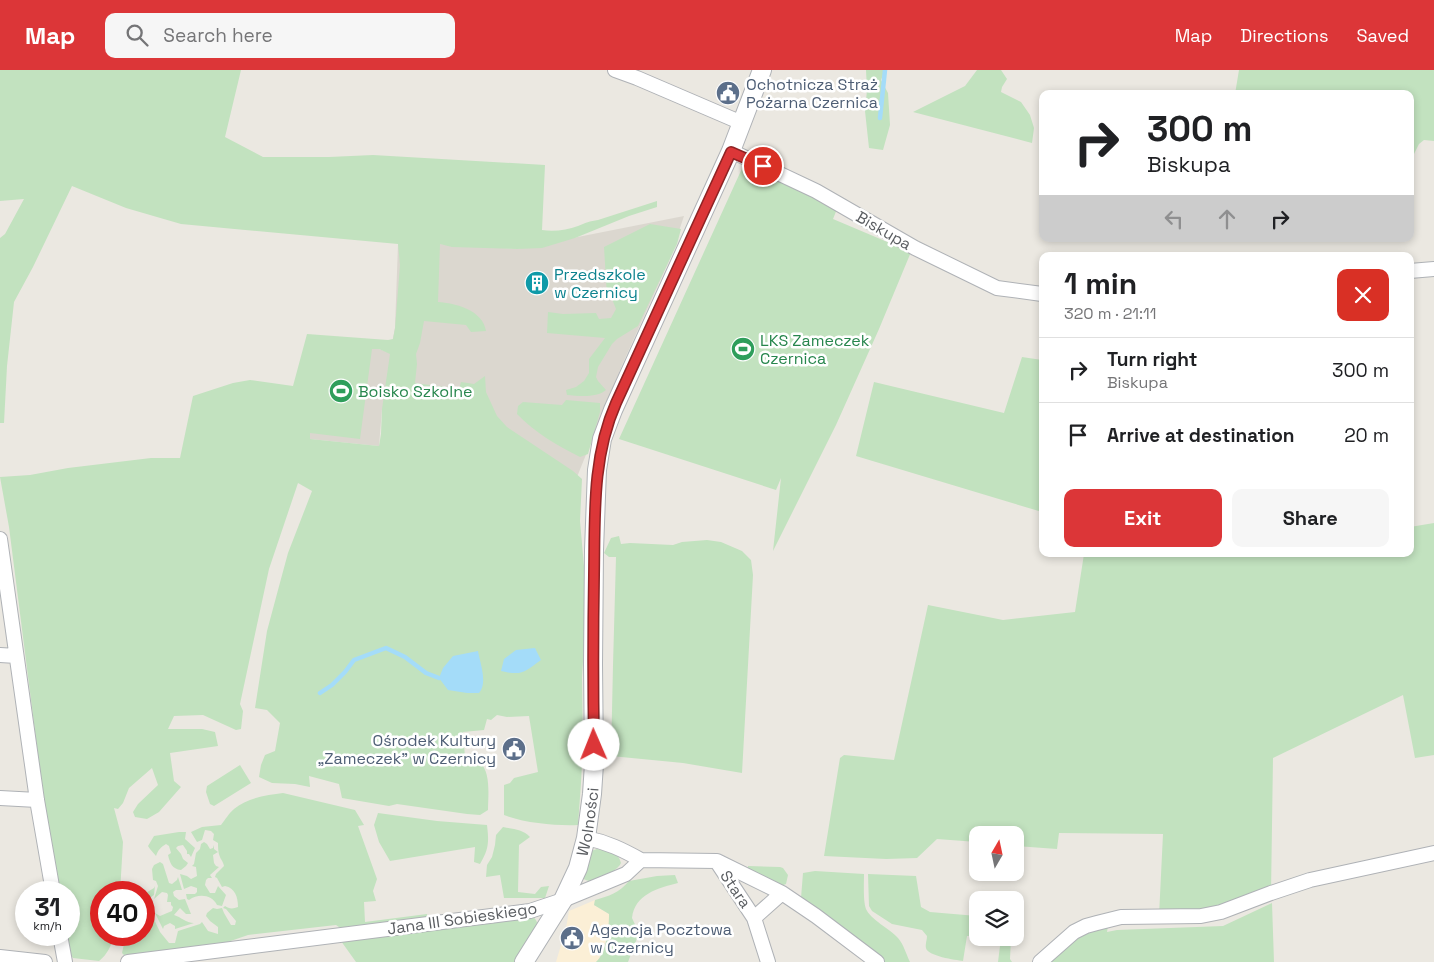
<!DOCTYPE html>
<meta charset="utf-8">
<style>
:root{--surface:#fff;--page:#f6f6f6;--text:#202124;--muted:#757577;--line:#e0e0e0;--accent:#dc3638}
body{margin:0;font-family:"Space Grotesk",sans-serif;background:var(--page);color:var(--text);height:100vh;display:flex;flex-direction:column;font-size:19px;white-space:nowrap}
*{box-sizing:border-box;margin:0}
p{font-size:16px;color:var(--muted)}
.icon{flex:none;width:28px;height:28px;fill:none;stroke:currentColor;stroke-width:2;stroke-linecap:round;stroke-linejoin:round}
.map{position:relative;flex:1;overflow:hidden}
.details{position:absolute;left:1039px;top:182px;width:375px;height:305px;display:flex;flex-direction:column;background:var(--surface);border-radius:10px;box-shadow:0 2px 8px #0003}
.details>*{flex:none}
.hud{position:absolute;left:1039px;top:20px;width:375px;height:152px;border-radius:10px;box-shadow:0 2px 8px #0003;background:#fff;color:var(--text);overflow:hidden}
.needle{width:32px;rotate:9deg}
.controls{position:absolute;left:969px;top:756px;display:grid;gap:10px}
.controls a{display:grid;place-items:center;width:55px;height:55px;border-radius:10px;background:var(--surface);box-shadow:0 2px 8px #0003;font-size:25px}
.speed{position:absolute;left:15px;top:811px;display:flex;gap:10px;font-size:25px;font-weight:700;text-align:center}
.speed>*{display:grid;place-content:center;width:65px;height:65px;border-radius:50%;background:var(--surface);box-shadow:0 2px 8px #0003;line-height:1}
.speed small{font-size:12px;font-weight:400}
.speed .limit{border:8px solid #d22;background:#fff;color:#111}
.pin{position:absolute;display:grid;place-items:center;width:42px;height:42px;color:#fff;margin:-21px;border:2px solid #fff;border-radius:50%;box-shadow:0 1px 5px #0007}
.me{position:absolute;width:55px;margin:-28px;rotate:359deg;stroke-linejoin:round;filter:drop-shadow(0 0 4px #0008)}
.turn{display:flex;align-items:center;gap:18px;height:105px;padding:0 25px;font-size:22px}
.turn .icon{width:65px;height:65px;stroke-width:2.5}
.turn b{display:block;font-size:35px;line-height:42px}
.lanes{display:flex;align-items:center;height:48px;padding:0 25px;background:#0003;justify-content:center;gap:25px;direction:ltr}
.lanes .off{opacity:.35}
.round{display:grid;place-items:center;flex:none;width:52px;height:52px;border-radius:10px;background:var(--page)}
.overview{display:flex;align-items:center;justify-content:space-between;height:85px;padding:0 25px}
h1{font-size:30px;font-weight:700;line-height:38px}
.primary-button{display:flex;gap:10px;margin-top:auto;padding:10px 25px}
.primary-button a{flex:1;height:58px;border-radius:10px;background:var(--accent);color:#fff;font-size:20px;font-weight:700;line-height:58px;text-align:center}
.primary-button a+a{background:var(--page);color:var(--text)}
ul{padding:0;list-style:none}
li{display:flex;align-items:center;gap:15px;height:65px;padding:0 25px;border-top:1px solid var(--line)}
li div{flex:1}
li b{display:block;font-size:19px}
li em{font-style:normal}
header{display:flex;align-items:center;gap:30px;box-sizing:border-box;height:70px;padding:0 25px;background:var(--accent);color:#fff}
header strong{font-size:24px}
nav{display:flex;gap:28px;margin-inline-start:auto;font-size:18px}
.search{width:350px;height:45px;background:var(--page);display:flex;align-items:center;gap:12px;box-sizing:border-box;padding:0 18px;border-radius:10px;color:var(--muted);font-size:19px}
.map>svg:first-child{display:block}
.commercial{fill:#fbefd6}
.education{fill:#dbd7cf}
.green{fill:#c2e2bf;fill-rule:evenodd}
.water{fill:#a4dcf9}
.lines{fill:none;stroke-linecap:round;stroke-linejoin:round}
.stream{stroke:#a4dcf9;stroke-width:4.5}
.minor-casing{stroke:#afb2b6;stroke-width:16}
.tertiary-casing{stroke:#afb2b6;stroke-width:20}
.minor{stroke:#fff;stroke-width:14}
.tertiary{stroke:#fff;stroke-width:18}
.route-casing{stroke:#8f2324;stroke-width:12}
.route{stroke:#dc3638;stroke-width:9}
.labels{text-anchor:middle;stroke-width:5;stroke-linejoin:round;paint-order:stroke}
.service-label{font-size:16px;fill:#4e5e75;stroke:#fff;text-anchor:start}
.street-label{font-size:16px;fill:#5a5d61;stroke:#fff}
.culture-label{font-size:16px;fill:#0d838f;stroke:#fff;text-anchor:start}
.leisure-label{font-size:16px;fill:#27864d;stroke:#fff;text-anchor:start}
</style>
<header>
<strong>Map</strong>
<div class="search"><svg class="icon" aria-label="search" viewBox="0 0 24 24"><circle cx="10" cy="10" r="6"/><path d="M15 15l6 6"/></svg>Search here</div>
<nav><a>Map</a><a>Directions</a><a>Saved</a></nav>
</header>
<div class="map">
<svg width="1434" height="892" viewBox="0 0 1434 892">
<rect width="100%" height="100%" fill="#ebe8e1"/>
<path class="commercial" d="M595,830L594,835L609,844V862L599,889L596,892H556L566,858L569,841Z"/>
<path class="education" d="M684,146L669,191L622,295L575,412L382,339L379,376L310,369L309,363L323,271L379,279L390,283L395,258L398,174H440L517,179Z"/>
<path class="green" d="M0,0H241L225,67L263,87H329L373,85L545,95L542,160C554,162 567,160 578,156C585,153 590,151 598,150L657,131V137L629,146L575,168L542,178L517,179L452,177L440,174L438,232C455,233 483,240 486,261L471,262L466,255L424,251L420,273L416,284L417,294L415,313L459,319L461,312L474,314L485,306L486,322L497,346L507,357L573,401L582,409L580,451L585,508V560L582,607L583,672L581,713L578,755C557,756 524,753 504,745V715L510,713L514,708L538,702L529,646L507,647L497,645L491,650L487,649L484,660L463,662L465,687C468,688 473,689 476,690C492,697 488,726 488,740L480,745L467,744L397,734L389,736L342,728L339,714L309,706L310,717L295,714L272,713L259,707L261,695L265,685L275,681L280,653L267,640L255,638L267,561L278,520L288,483L312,421L298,413L269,499L240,634L243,641L241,659L236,660L203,645L174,646L168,659H202L215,662L218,676L170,683L174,711L181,717L159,742L147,749L135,747L133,742L138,734L158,715L152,698L129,718L123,733L118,739L114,738L123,772L120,822H101V865H115C111,875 108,884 99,891L73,888L69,882L66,865H69V822H59L43,724L9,457L0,407L30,405L68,398L151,388H180L193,326L233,313L250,310L293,316L307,264L388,270L393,269L395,258L400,195L398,174L181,154L126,138L72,116L33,197L14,232L7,296L4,353H0V168L5,164L24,129L0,131ZM372,279H379L390,284L382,339L381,364L379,376L310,369V363L360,369Z
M866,0H885L881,10L888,23L890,55L883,80L869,78L865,41L867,20Z
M977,0H1001L1007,9L1002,17L1001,22L1021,32L1030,45L1034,58L1032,73L913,42L965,16Z
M1239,0H1434V71L1424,70L1419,74L1410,92V24H1235Z
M744,94L837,139L833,149L911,182L879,259L836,355L773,481L781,408L776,420L619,369Z
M650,154L681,159L677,174L638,256L617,269L612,274L598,297L596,307L598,311L606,320C597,328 579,326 567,325L566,320L576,317L584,311L589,303V289L605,268L547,263L548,242L563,244L596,243L599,249L611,248L616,239L612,229L607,226L604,177Z
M1022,287L1042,290V442L856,386L874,312L1004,343Z
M566,330L600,333V342L588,384L580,387C557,375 535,363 517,344L518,336L523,332L562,335Z
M1434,453V685L1415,688L1403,625L1273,688L1271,823L1221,842L1159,846L1163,764L1059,763L1057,779L1015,776V765H978L977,772L937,769L917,788L886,789L824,786L840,688L844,685L894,690L928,535L1003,550L1075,542L1084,484H1410V457Z
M619,466L621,474L630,473L673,475L682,472L707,470L721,472L742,481L751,490L753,505L742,703L683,693L611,686L613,595L616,487H609L604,483L611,468Z
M240,695L251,713L214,736L210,734L206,722L207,716Z
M283,723L355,740L364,755L358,756L377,809L373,821L376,831L364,832L365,852L427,844L428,851L345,861L336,855L248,865L219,875L124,885L122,883L126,865H144V824L154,818L155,816L154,825L144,832L145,835L150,841L160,862L169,873H175L178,861L200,854L202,852L208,861L218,864V857L210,851L206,846L207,843L213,838L217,839L222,838L224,843L231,855H235L236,851L226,839L223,838L225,836C229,839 233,839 238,837C238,827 235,818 225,816L222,817L217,808L215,807L216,804L224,796C223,791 221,790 220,787C218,783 218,777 218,773L213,770L214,764L211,761L205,760L202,770L197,772L191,762L202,757L221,755C225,750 229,743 234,739C247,728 267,725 283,723Z
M378,743L437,751L487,755C489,772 489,779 480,794L474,792L475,777L390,791L379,772L374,755Z
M503,757C513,759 523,759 530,767L519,775L518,822L535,824L541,817L549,816L545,828H504L500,805L486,807L487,795L492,787L495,775L496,765Z
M179,762H186L185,769L195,778L191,787L189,784H187V781L183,775L178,776L176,778L181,784L183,789L188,793L186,796L181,800C172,799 170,793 168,785L171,783L169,776L166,774C161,777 158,780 156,786L150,779L148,776L154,766Z
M204,772L207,774L210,779L213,778L214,775V779L218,782L213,785L214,793L216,796L219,797L210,805L212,808H208L206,810L205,815L210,823H215L218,816L226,825L222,836L217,835C212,825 199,823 189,830L187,829L186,824H195L197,822V818L191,816L184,819L180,804L187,806L191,809L197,806L196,797L192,796L194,794L196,783L200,779L201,774Z
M597,779C608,780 618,781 621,793C618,800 602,809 594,811C590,812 585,810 582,808L590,789L591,781Z
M160,792L163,794L169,813L172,814L177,810L178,807L182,820H176L173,822L174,826L179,830L185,829L191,844H186L180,838L174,845C181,847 186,853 194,853L175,859V856L170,853L164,856L163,859L155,843L160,846L172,841L173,837L171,835V832H167L168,825L167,823L162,822L154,829L158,816L156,811L153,810L152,799L154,795Z
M748,796L780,797L783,798L788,805L786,814L781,816L748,802Z
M815,801L864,804C864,814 863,831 866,839C870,849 890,859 898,868C904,875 906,884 910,892H883L801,828L803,803Z
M868,804L916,806L921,837L930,842L977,846V866H967L963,891C956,890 927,886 926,878C925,875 927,870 927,866L922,860L892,854L872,841L869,836Z
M675,805L678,813C658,818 635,824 632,848L639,863L628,892H596C607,882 609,858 609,844L594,835L595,830C609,826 619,823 629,811L657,806Z
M1272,833L1274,892H1047L1077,867L1092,860L1108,856L1107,862L1117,860L1223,856Z
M530,845C536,848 537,851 538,857L516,892H356L341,871Z
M1001,868H1011L1010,889L1012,892H998Z"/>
<path class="water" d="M535,578L541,590C524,602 523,606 501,601L504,589L516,580Z
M478,581C480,593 488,613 479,623H467L448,620L439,608L443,598L453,586Z"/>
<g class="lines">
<path class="stream" d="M880,48L885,0
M320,623L332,615L345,602L354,590L386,578L405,587L426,603L439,608"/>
<g class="minor-casing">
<path id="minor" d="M615,0L637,8L742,53
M731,81L816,121L915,178L997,218L1042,224
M1410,201L1434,199
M0,469L37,730L53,822
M0,585L16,586
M0,728L37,730
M586,768C607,772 623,780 641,790
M717,792L754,848
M60,865L65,892
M0,887L45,892
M128,892L530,841L563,830L626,804L641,790L717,791L782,823L816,846L877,892
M768,892L754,848L782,823
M1040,892L1074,862L1086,856L1097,853L1121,847L1201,846L1221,842L1271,823L1310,810L1434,783"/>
</g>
<g class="tertiary-casing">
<g id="tertiary">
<path id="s1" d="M524,892L563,830L578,798L586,768L592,724L594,694L593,594L594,480L597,400L602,369L613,340L731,81L762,0"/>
</g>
</g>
<use href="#minor" class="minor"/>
<use href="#tertiary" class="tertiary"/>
</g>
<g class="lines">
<g class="route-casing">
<path id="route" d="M594,675C593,618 593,562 594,505C595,446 592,387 616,333L731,82L763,96"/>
</g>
<use href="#route" class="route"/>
</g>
<defs>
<g id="civic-disc" transform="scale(1.25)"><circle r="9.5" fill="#5c6f8a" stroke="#fff"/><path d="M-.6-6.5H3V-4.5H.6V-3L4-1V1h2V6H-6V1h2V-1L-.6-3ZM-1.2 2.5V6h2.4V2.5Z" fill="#fff"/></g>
<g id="building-disc" transform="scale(1.25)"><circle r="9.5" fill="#0f9aa8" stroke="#fff"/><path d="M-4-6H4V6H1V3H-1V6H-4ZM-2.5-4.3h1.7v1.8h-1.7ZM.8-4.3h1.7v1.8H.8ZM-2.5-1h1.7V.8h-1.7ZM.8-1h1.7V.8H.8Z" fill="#fff"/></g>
<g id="stadium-disc" transform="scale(1.25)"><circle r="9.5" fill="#2e9e5b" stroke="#fff"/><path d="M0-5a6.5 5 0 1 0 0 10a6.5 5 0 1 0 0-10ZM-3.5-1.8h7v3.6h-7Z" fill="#fff"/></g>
</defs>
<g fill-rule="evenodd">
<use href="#civic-disc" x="728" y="23"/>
<use href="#building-disc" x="537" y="213"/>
<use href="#stadium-disc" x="743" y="279"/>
<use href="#stadium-disc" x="341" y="321"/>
<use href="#civic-disc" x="514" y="679"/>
<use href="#civic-disc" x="572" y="868"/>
</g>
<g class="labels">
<g class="service-label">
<text x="746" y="20">Ochotnicza Straż<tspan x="746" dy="18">Pożarna Czernica</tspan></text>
<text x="496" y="676" text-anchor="end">Ośrodek Kultury<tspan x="496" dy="18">„Zameczek” w Czernicy</tspan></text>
<text x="590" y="865">Agencja Pocztowa<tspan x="590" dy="18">w Czernicy</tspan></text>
</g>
<g class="street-label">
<text transform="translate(884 160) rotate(30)" y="6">Biskupa</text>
<text dy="6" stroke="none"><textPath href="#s1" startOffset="156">Wolności</textPath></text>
<text transform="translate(736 819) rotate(56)" y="6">Stara</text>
<text transform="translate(462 848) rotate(-8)" y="6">Jana III Sobieskiego</text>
</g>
<g class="culture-label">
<text x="554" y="210">Przedszkole<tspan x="554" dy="18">w Czernicy</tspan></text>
</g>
<g class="leisure-label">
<text x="760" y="276">LKS Zameczek<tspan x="760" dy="18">Czernica</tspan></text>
<text x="358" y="327">Boisko Szkolne</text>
</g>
</g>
</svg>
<div class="controls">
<a><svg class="needle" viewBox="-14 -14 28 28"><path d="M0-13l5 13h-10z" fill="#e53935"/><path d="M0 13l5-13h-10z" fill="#757577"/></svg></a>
<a><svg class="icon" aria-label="layers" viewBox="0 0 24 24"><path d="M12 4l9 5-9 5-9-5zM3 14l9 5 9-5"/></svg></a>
</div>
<div class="speed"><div>31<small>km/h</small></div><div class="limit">40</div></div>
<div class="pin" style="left:763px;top:96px;background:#d93025"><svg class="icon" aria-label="arrive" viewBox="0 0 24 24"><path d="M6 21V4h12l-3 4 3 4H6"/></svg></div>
<svg class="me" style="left:594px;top:675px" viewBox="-20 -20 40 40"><circle r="19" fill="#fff"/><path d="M0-13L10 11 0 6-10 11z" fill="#dc3638"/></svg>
<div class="hud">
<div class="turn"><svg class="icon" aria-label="right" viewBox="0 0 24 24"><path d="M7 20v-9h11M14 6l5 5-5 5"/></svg><div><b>300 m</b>Biskupa</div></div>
<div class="lanes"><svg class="icon off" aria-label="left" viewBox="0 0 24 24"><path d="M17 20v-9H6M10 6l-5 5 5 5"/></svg><svg class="icon off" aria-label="ahead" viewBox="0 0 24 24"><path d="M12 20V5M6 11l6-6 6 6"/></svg><svg class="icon" aria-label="right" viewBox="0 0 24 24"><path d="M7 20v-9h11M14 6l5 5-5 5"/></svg></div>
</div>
<section class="details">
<div class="overview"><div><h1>1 min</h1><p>320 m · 21:11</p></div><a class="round" style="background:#d93025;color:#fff"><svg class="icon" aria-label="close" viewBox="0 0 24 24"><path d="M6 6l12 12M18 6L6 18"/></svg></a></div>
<ul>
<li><svg class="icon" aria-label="right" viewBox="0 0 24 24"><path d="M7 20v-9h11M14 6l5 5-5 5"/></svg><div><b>Turn right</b><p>Biskupa</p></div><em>300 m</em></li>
<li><svg class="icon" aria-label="arrive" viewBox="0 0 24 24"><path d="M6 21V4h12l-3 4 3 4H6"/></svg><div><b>Arrive at destination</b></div><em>20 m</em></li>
</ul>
<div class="primary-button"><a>Exit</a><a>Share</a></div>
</section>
</div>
